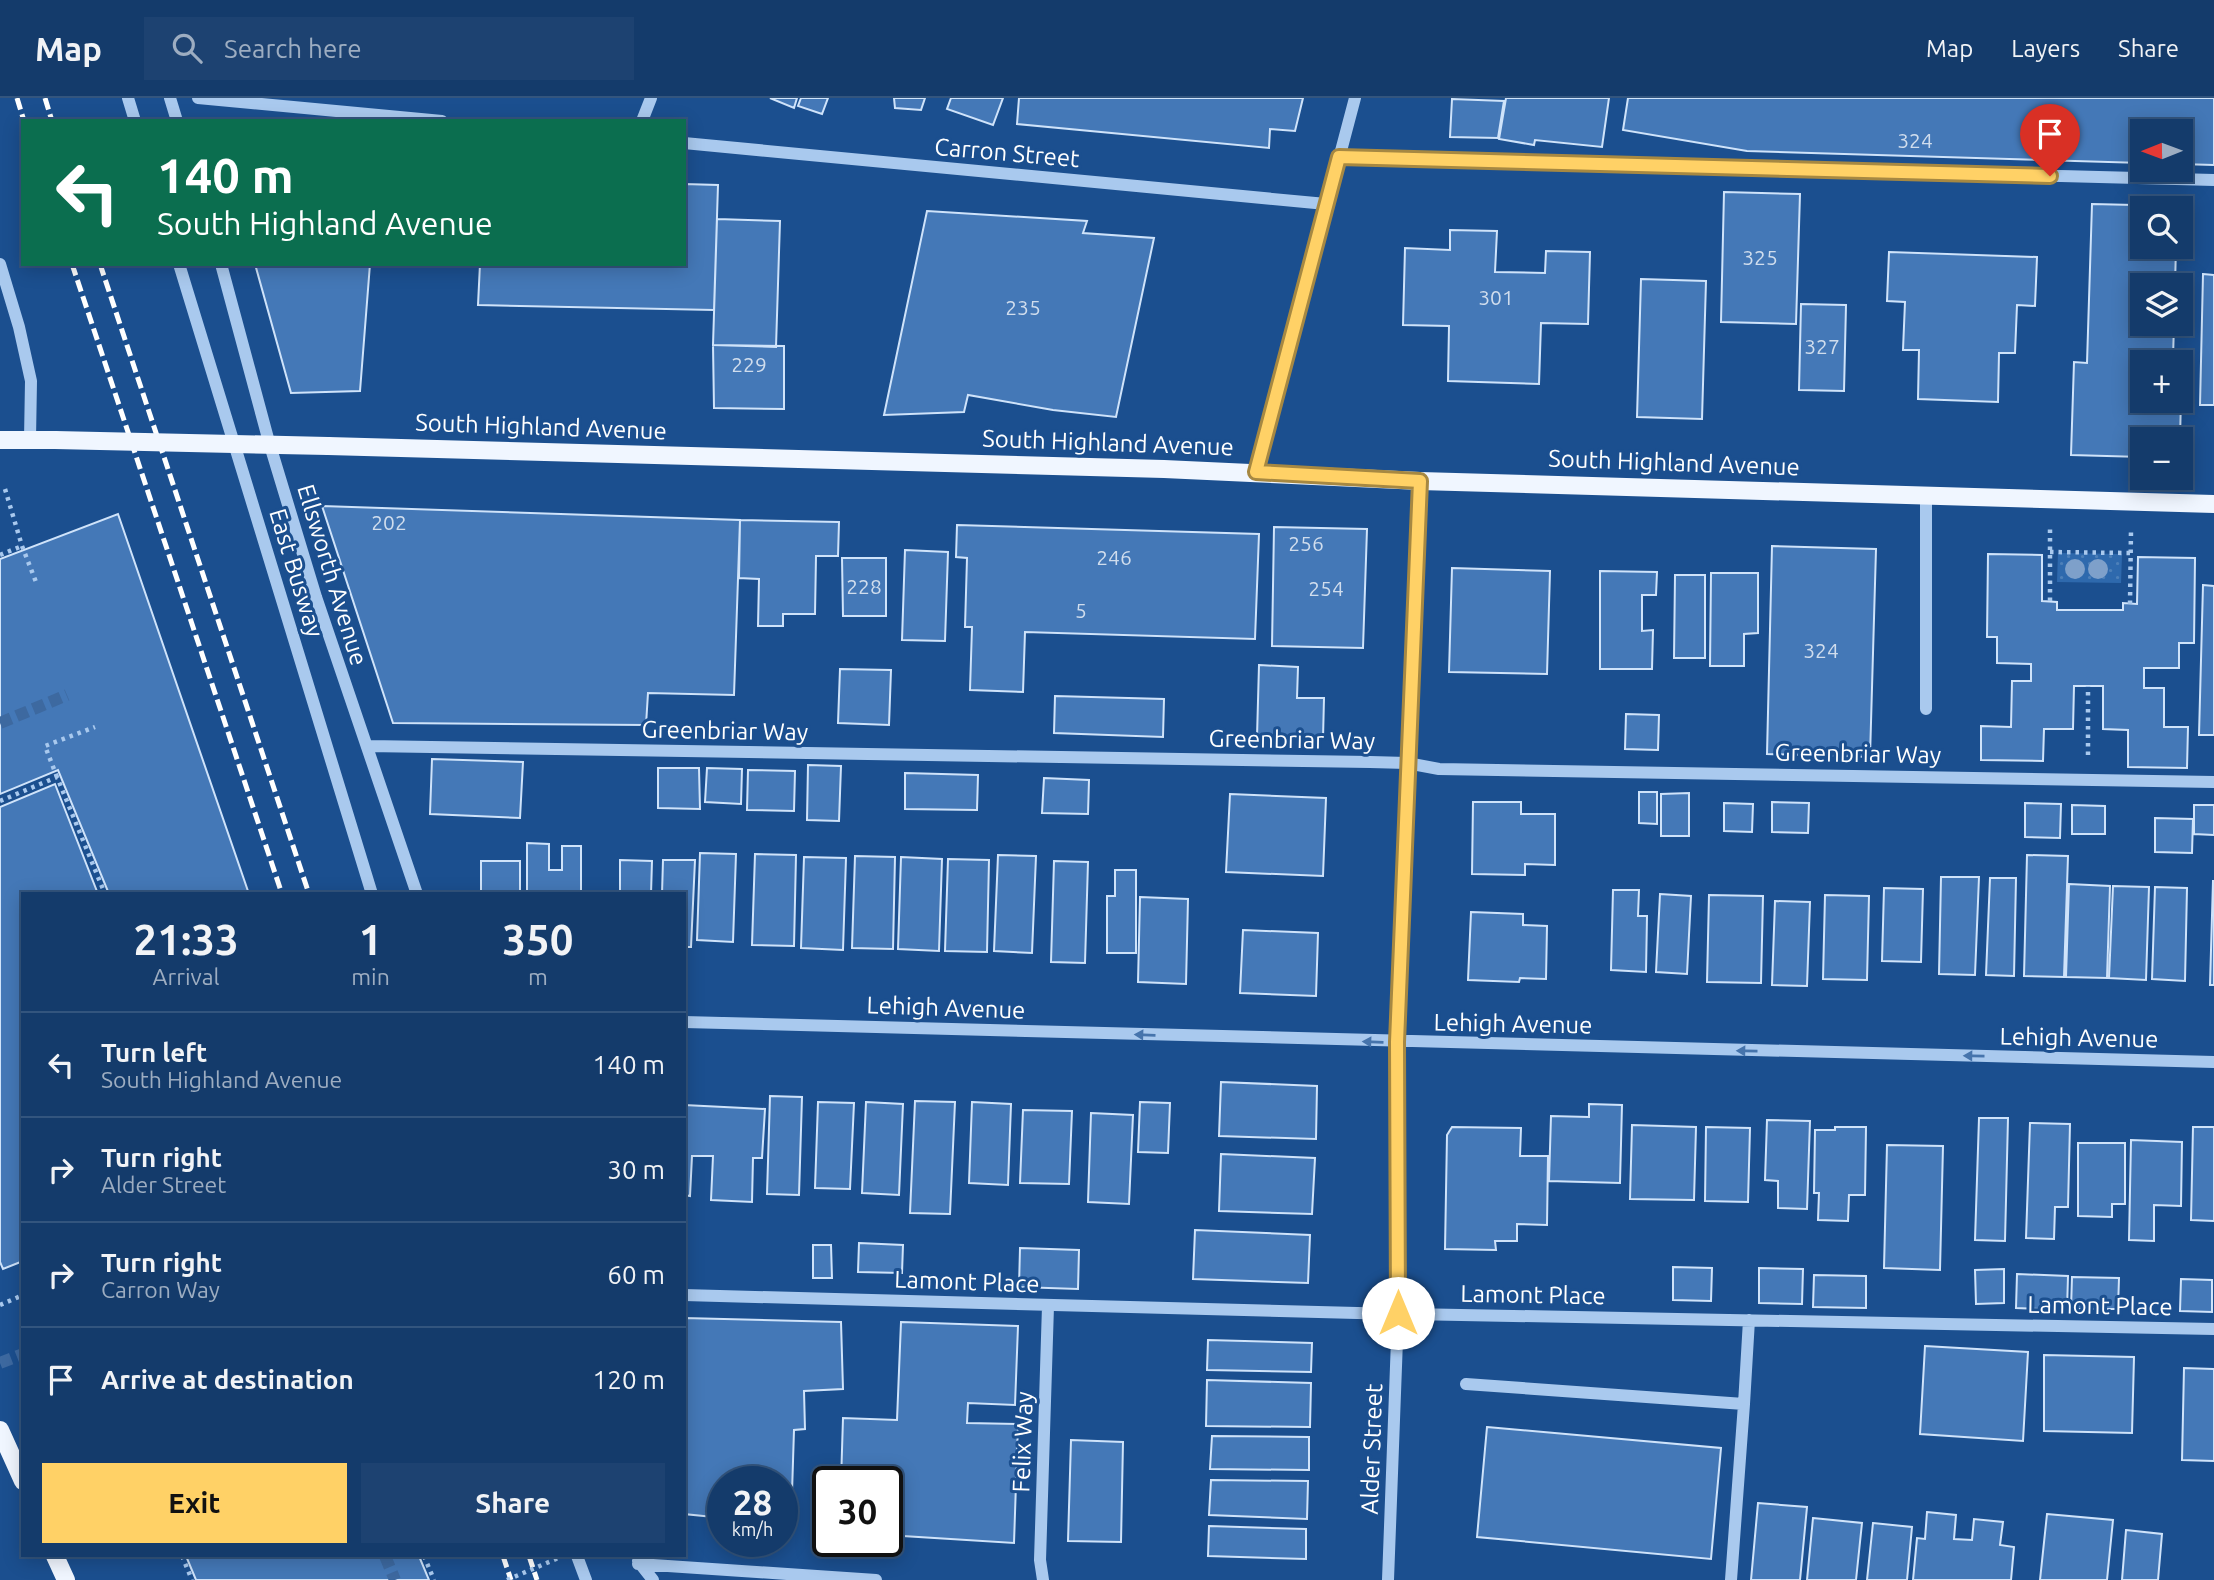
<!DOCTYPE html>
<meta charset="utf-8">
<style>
:root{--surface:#143b6b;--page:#1d4271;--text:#f1f3f6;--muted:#9dadc1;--line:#33557e;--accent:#ffd166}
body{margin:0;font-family:Ubuntu,sans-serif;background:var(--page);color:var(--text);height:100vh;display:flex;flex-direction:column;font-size:26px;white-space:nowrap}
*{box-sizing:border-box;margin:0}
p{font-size:23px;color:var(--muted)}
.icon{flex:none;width:38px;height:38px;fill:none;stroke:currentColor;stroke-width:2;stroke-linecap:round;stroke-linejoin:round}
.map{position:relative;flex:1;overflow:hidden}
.drawer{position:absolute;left:21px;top:794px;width:665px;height:665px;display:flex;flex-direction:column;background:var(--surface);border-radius:0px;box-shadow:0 4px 18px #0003,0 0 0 2px var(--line)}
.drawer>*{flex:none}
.hud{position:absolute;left:21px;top:21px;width:665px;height:147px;border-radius:0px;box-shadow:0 4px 18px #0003,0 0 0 2px var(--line);background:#0b6e4f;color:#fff;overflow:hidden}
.needle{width:46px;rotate:269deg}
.fabs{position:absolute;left:2130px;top:21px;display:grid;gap:14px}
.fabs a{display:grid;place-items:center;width:63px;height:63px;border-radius:0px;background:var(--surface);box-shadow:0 4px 18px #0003,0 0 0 2px var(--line);font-size:35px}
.speed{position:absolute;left:707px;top:1368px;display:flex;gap:14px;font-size:35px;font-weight:700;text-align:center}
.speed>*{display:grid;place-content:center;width:91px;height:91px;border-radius:50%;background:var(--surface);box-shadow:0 4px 18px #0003,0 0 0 2px var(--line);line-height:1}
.speed small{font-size:18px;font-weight:400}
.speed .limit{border:4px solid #111;border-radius:10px;background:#fff;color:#111}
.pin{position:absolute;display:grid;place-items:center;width:60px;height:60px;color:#fff;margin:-72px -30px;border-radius:50% 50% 50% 0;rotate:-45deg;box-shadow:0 0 7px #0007}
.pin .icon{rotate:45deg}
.me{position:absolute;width:77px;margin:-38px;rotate:0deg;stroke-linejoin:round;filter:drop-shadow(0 0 5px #0008)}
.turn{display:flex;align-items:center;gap:24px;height:147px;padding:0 21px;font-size:32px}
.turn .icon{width:91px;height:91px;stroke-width:2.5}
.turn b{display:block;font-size:49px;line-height:60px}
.eta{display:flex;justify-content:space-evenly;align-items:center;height:119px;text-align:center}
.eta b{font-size:42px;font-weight:700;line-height:49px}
.primary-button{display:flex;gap:14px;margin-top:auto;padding:14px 21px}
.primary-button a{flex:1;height:80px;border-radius:0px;background:var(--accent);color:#111;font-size:28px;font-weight:700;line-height:80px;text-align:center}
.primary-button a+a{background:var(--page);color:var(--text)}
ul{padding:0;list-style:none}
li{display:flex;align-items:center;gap:21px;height:105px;padding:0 21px;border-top:2px solid var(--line)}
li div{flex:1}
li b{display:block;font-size:26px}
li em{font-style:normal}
header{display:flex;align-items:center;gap:42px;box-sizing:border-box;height:98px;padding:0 35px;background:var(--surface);border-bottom:2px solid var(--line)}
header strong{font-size:33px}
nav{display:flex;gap:38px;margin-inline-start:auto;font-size:24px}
.search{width:490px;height:63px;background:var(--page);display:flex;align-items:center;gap:18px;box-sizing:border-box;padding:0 24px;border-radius:0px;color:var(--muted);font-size:26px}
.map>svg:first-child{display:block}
.grass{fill:url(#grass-dots)}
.building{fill:#4478b7;stroke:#cfe3fa;stroke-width:2;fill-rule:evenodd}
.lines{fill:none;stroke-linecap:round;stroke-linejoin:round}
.minor-tunnel{stroke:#3d69a0;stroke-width:12;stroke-dasharray:12 6;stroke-linecap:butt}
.path{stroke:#a9c9ee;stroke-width:4.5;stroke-dasharray:3.5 5;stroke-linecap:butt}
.minor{stroke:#a9c9ee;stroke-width:12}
.major{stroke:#f0f6ff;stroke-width:18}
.rail{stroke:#fff;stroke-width:5;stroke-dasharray:12 5;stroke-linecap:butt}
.path-bridge{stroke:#a9c9ee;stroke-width:4.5;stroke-dasharray:3.5 5;stroke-linecap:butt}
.major-bridge{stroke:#f0f6ff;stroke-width:18}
.tree{fill:#7ea0ca}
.oneway{fill:#4674ac}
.route-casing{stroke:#a68842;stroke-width:18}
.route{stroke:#ffd166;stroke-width:12}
.labels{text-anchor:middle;stroke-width:6;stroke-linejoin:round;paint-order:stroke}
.number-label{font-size:21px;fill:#d0dded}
.street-label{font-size:24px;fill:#fff;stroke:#1b4f8f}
</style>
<header>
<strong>Map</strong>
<div class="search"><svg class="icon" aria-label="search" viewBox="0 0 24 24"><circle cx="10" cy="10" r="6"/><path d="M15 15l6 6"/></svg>Search here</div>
<nav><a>Map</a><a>Layers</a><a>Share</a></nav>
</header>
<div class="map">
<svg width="2214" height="1482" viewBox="0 0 2214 1482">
<defs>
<pattern id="grass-dots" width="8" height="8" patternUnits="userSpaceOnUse" patternTransform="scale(1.75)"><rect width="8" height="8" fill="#2e69ad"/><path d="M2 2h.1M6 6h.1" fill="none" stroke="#4d80b9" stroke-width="1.8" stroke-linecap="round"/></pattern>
</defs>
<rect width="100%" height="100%" fill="#1b4f8f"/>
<path class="grass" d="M2058,455L2122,456L2121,485L2057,484Z"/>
<path class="building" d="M770,0H797L794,10Z
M801,0H828L822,16L798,8Z
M894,0H925L921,12L895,10Z
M951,0H1003L993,27L947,11Z
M1019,0H1303L1295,33L1270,31L1269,50L1017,26Z
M1506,0H1609L1602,49L1535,42L1534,47L1499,41Z
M1628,0H2214V67L2180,66V33H2142V65L1747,53L1623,32Z
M1452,1L1504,3L1498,40L1450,39Z
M684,86L718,87L714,212L478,207L480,166H684Z
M1724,94L1800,96L1796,226L1721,224Z
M2092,106L2177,108V110H2142V149H2176L2175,187H2142V226H2174L2173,260H2182L2180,341H2142V359L2071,357L2074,264L2087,265ZM2142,264H2180V303H2142Z
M927,113L1087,123L1083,135L1154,140L1116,319L1053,312L968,297L964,314L884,317Z
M717,121L780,123L776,249L713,247Z
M1450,132L1497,133L1495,174L1545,175L1546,153L1590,154L1588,226L1541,225L1539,286L1448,283L1449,228L1403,227L1405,150L1450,152Z
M1889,154L2037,159L2035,208L2017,207L2015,255H1999L1998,304L1918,301L1919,252H1903L1905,204L1887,203Z
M255,166H370L360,293L291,295Z
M2203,176L2214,177V307H2200Z
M1641,181L1706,183L1702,321L1637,319Z
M1801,206L1846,207L1844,293L1799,292Z
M713,247L784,248V311L714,310Z
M322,408L740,422L734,597L648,595L646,627L393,625Z
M118,416L249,796H109L58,672L0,696V461Z
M740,422L839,424L838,458H816L815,516H783V528H758L759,481L739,480Z
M957,427L1259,436L1255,541L1025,534L1023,594L970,592L972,529H965L967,460L956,459Z
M1274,429L1367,431L1363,550L1272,548Z
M1772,448L1876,451L1870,659L1767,656Z
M905,452L948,454L945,543L902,542Z
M1988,456L2042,457V503L2057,504V512H2123V505L2137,506L2138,459L2195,460L2194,545H2179V570H2144V590H2164V629H2188L2187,670L2128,669V632L2103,631V588H2074L2073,631H2044L2043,663L1981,662V628L2011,629L2012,583H2031V566L1997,565V539H1987Z
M842,460H886V518H843Z
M1452,470L1550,473L1547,576L1449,574Z
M1600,473L1657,474L1656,497H1642V533L1653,532L1652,571H1600Z
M1711,475H1758V535L1744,536V568H1710Z
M1675,477H1705V560H1674Z
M2203,487L2214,488V637H2199Z
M1259,567L1298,569L1297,600H1324L1323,641L1257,639Z
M840,571L891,572L889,627L838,625Z
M1055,598L1164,601L1163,639L1054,635Z
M1626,616L1659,617L1658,652L1625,651Z
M432,661L523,664L520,720L430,716Z
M808,667L841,668L839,723L807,722Z
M658,670H699L700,711L658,710Z
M707,670L742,671L741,706L705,704Z
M748,672L795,673L794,713L747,712Z
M905,675L978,677L977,712L905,711Z
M1044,680L1089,682L1088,716L1042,715Z
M55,686L98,796H23V1163L3,1171L0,1164V709Z
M1639,694H1657V726L1639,725Z
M1689,695V738H1661V696Z
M1230,696L1326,700L1323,778L1226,774Z
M1473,704H1521V716H1555V767L1525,766V777L1472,776Z
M1772,704L1809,705L1808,735L1772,734Z
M1724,705L1753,706L1752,734L1724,733Z
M2025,705L2061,706L2060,740L2025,739Z
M2072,707L2105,708V736H2072Z
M2194,707H2214V737L2194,736Z
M2155,720L2193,721L2192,755L2155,754Z
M527,745L549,746V772H562V748H581V796H527Z
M700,755L736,756L733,844L697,842Z
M755,756L796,757L794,848L752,847Z
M998,757L1036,758L1032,855L994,853Z
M2027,757L2068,758L2064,879L2024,878Z
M855,758L895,759L893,851L852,850Z
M804,759L846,760L843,852L801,850Z
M901,759L942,761L939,853L898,851Z
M948,761L989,762L987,854L945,853Z
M620,762L652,763L651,796H620Z
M663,762H695L691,849H684V796H662Z
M481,763H520V796H481Z
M1054,763L1088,764L1085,865L1051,864Z
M1115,772H1136V855H1107V798H1115Z
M1941,779H1979L1975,877L1939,876Z
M1990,780H2016L2014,878L1986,877Z
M2213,783H2214V887H2210Z
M2069,786L2110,788L2107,880L2066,879Z
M2113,788L2149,789L2146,882L2109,880Z
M2155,789L2187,790L2185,883L2152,881Z
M1884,790L1923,791L1921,864L1882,863Z
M1613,792H1639L1638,818H1647L1646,874L1611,872Z
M1660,796L1691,798L1687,876L1656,874Z
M1709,797L1763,798L1761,885L1707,884Z
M1825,797L1869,798L1867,882L1823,881Z
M1140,799L1188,801L1186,886L1138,884Z
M1775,803L1810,804L1807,888L1772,887Z
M1471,814L1523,816V827L1547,828L1546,881L1520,880L1519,884L1468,882Z
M1243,832L1318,835L1316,898L1240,895Z
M1221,984L1317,988L1316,1041L1219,1038Z
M770,998L802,999L799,1097L767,1096Z
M915,1003L955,1004L950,1116L910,1115Z
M818,1004L854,1005L850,1091L815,1090Z
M866,1004L903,1006L899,1097L862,1095Z
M972,1004L1011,1006L1008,1087L969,1085Z
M1140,1004L1170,1005L1168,1055L1138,1054Z
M1589,1006L1622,1007L1620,1085L1549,1083L1551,1018L1589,1019Z
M684,1007L765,1011L762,1060H753L752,1104L711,1102L713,1058H692L690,1098L684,1097Z
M1023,1012L1072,1013L1069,1086L1020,1085Z
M1091,1015L1133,1017L1129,1106L1088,1104Z
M1979,1020H2008L2005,1143L1975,1142Z
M1767,1022L1810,1023L1807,1111L1778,1110V1083L1765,1082Z
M2030,1025L2070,1026L2068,1109H2055L2054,1141L2026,1140Z
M1632,1027L1696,1029L1694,1102L1630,1101Z
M1452,1029L1521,1030L1520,1058H1548L1547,1127L1517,1126V1143H1495L1496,1152L1445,1151L1447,1037Z
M1706,1029L1750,1030L1748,1104L1705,1103Z
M1835,1029H1866L1865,1097H1849L1848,1123L1818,1122L1819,1095H1814L1815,1032H1835Z
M2193,1029H2214V1123L2191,1122Z
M2131,1042L2182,1044L2181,1108L2154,1107V1143L2129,1142Z
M2078,1045H2125V1106H2112V1119L2078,1118Z
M1887,1047L1943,1048L1940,1172L1884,1170Z
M1221,1056L1315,1060L1312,1116L1219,1113Z
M1195,1132L1310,1137L1308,1185L1193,1181Z
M859,1145L903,1147L902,1175L858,1174Z
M813,1147H831L832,1180H813Z
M1020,1150L1079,1152L1078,1191L1019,1189Z
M1673,1169L1712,1170L1711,1203L1673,1202Z
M1759,1170L1803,1171L1802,1206L1759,1205Z
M2004,1171V1205L1976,1206L1975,1172Z
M2017,1176L2068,1178L2067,1212L2016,1210Z
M1814,1177L1866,1178V1210L1813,1209Z
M2072,1179L2119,1180L2118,1211H2071Z
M2181,1181L2212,1182V1214L2180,1213Z
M684,1220L841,1224L843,1291L804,1293L805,1331L794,1332L791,1426L782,1425V1384H723V1420L684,1416Z
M901,1224L1018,1228L1015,1307L968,1305L967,1325L1018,1326L1014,1445L887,1437V1384H841L843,1320L897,1322Z
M1208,1242L1312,1245L1311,1274L1207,1272Z
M1925,1248L2028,1254L2023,1343L1920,1336Z
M2044,1257L2134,1259L2132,1335L2044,1333Z
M2184,1270L2214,1271V1363L2182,1362Z
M1207,1282L1311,1285L1310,1329L1206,1328Z
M1487,1329L1721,1350L1711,1461L1477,1439Z
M1212,1338L1309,1339V1372L1210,1371Z
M1071,1342L1123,1344L1121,1444L1068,1443Z
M1211,1382L1308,1383L1307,1421L1209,1417Z
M1758,1405L1807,1409L1800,1482H1751Z
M1927,1414L1956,1417L1954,1441L1972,1442L1974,1421L2003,1424L2000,1447L2014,1449L2011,1482H1913L1917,1440L1925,1441Z
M2047,1416L2113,1422L2107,1482H2040Z
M1813,1420L1862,1425L1856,1482H1807Z
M1873,1425L1912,1429L1907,1482H1867Z
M1209,1428L1306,1431V1461L1208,1458Z
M2126,1432L2162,1436L2158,1482H2122Z
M186,1458H419L429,1482H196Z"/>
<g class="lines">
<path class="minor-tunnel" d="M0,625L67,597
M0,1265L23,1256
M385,1458L395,1482"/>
<path class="path" d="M5,391L22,448L36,484
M2050,454L2131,455
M0,457L22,448
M2050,503V430
M2130,506L2131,432
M2088,657V588
M57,679L45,648L95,629
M0,703L57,679L105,796
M0,1207L23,1197
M182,1458L192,1482
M424,1458L434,1482"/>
<path class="minor" d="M128,0L135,23
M170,0L177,23
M198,0L442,23
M642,23L651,0
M684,45L1326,106
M1339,59L2214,82
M0,166L19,229L31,283L30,341
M179,166L372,796
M221,166L269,344L316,499L417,796
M1256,374L1355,0
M1926,398V611
M368,648L1370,664L1407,665L1439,671L2214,684
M684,924L2214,964
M684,1197L1357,1215L2214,1231
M1466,1286L1744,1306L1731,1482
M1744,1306L1749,1222
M577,1458L586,1482
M638,1463L653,1482
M638,1466L876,1482
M1043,1482L1040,1462L1048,1208
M1388,1482L1398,1215L1397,944L1420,383"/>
<path class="major" d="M0,342H55
M328,348L1164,371L1420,383L2214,406
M0,1332L23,1383
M55,1458L66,1482"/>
<path class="rail" d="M17,0L24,23
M45,0L52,23
M72,166L282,796
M100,166L309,796
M503,1458L511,1482
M529,1458L537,1482"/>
<path class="path-bridge" d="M507,1482L563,1458"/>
<path class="major-bridge" d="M55,342L328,348"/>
</g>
<g class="tree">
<circle cx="2075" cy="471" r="10"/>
<circle cx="2098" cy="471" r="10"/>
</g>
<defs><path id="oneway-solid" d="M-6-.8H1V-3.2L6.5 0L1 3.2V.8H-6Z" transform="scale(1.75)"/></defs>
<g class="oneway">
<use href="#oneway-solid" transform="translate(1145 937) rotate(-178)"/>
<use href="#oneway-solid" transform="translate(1373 944) rotate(-178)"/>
<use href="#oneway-solid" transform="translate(1747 953) rotate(-179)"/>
<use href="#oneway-solid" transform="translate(1974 958) rotate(-179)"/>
</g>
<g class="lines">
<g class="route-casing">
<path id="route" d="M1398,1215L1397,944L1420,383L1256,374L1339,59L2050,78"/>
</g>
<use href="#route" class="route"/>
</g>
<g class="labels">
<g class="number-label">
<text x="1915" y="50">324</text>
<text x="1760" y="167">325</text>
<text x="1496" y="207">301</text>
<text x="1023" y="217">235</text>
<text x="1822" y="256">327</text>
<text x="749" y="274">229</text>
<text x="389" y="432">202</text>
<text x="1306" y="453">256</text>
<text x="1114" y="467">246</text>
<text x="864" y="496">228</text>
<text x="1326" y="498">254</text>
<text x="1081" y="520">5</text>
<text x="1821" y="560">324</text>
</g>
<g class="street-label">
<text transform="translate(1007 55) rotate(5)" y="8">Carron Street</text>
<text transform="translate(541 329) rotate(2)" y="8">South Highland Avenue</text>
<text transform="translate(1108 345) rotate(2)" y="8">South Highland Avenue</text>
<text transform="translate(1674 365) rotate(2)" y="8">South Highland Avenue</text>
<text transform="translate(296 475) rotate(73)" y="8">East Busway</text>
<text transform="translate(332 477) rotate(73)" y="8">Ellsworth Avenue</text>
<text transform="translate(725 633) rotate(1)" y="8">Greenbriar Way</text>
<text transform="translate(1292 642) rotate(1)" y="8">Greenbriar Way</text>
<text transform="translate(1858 656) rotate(1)" y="8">Greenbriar Way</text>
<text transform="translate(946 910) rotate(2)" y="8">Lehigh Avenue</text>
<text transform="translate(1513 926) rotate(1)" y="8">Lehigh Avenue</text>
<text transform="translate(2079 940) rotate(1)" y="8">Lehigh Avenue</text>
<text transform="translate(967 1184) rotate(2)" y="8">Lamont Place</text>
<text transform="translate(1533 1197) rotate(1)" y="8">Lamont Place</text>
<text transform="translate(2100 1208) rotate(1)" y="8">Lamont Place</text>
<text transform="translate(1023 1344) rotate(-88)" y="8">Felix Way</text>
<text transform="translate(1372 1351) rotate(-88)" y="8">Alder Street</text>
</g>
</g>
</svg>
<div class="fabs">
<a><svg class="needle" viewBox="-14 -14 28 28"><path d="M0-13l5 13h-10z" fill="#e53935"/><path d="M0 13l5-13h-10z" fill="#9dadc1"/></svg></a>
<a><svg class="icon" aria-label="search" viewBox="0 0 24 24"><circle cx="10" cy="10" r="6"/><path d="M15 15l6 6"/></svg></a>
<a><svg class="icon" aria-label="layers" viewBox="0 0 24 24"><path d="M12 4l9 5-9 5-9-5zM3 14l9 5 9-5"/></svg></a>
<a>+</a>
<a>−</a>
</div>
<div class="speed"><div>28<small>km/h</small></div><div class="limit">30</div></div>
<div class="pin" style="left:2050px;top:78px;background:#d93025"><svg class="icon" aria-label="arrive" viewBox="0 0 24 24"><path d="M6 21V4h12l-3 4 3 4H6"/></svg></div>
<svg class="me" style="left:1398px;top:1215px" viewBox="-20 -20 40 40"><circle r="19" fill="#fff"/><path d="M0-13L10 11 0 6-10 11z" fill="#ffd166"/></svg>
<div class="hud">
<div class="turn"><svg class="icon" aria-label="left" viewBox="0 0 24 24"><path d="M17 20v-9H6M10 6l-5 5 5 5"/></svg><div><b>140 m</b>South Highland Avenue</div></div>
</div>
<section class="drawer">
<div class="eta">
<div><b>21:33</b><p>Arrival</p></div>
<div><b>1</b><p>min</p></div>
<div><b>350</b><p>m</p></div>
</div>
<ul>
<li><svg class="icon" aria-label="left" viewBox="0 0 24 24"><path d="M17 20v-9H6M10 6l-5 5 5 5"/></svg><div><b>Turn left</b><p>South Highland Avenue</p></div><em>140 m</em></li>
<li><svg class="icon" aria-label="right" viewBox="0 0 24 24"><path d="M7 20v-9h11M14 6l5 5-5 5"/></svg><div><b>Turn right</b><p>Alder Street</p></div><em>30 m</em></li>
<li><svg class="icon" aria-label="right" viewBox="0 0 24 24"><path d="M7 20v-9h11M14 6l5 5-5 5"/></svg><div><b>Turn right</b><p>Carron Way</p></div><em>60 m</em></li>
<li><svg class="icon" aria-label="arrive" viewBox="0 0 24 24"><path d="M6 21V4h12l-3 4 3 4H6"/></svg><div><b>Arrive at destination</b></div><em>120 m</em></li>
</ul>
<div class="primary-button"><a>Exit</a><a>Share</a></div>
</section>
</div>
